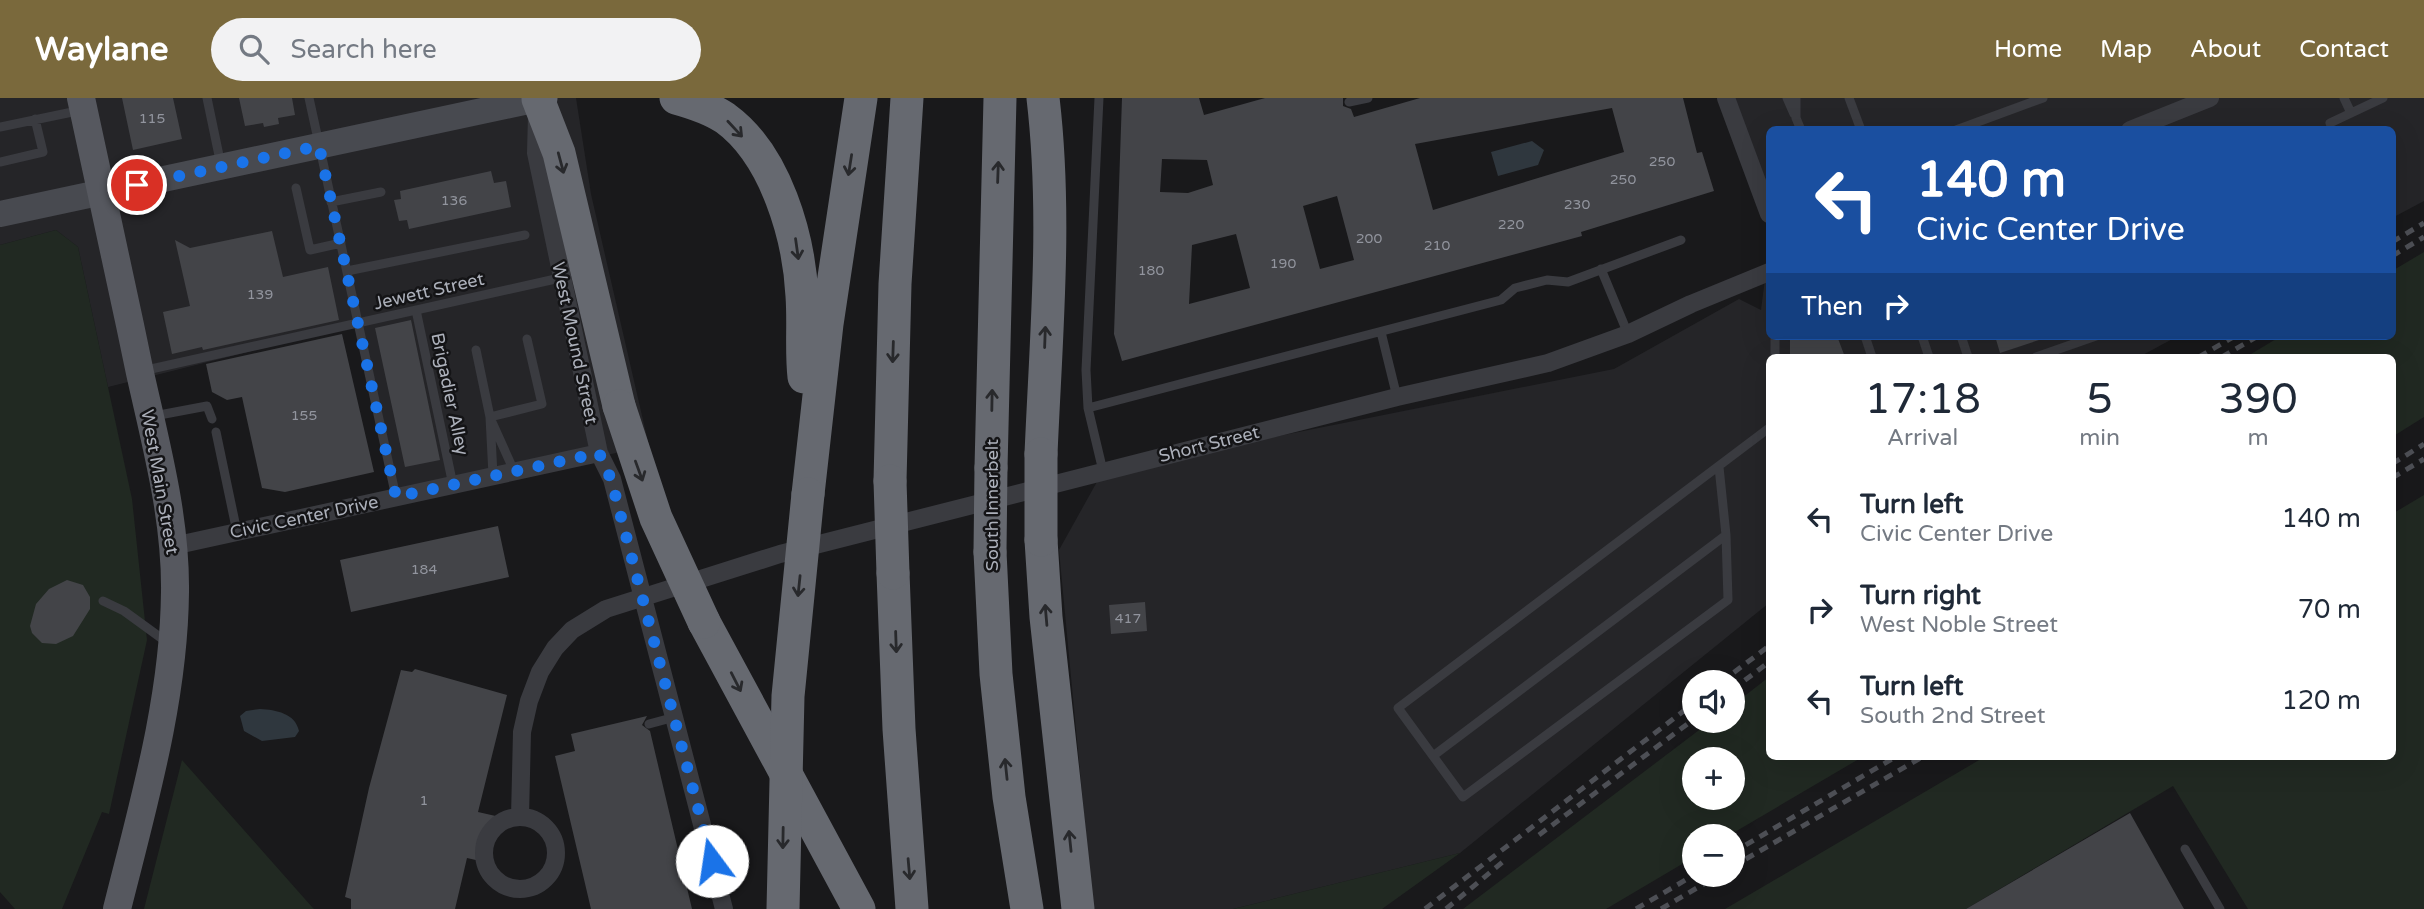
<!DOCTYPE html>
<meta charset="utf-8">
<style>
:root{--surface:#fff;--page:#f2f2f3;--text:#1f2937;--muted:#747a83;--accent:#7a693c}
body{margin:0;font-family:"Varela Round",sans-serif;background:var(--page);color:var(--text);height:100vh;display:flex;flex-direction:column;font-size:26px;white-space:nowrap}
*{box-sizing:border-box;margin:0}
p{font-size:23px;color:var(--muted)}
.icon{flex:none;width:38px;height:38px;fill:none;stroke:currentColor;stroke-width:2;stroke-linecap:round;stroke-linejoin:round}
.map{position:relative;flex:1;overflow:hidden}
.side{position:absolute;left:1766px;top:256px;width:630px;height:406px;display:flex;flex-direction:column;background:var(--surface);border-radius:10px;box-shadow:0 7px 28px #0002}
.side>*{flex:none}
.top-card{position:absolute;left:1766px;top:28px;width:630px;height:214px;border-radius:10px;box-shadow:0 7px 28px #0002;background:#1a4fa0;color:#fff;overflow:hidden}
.fabs{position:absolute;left:1682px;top:572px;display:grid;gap:14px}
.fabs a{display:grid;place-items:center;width:63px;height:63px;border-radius:50%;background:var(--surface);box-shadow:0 7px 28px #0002;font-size:35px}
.pin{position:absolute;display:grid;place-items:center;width:60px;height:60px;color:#fff;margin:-30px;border:4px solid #fff;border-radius:50%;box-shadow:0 2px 7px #0007}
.me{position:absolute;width:77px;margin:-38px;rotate:346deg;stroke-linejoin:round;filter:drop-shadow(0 0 5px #0008)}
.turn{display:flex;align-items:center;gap:24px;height:147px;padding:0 35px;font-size:32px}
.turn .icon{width:91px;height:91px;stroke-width:2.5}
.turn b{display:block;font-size:49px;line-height:60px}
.then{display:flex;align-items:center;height:66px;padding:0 35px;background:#0003;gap:14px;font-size:26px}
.eta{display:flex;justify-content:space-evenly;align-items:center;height:119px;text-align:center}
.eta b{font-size:42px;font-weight:600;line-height:49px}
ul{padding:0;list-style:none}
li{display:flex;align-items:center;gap:21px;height:91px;padding:0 35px}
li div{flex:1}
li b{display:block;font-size:26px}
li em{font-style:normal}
header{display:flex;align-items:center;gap:42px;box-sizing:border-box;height:98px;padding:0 35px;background:var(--accent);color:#fff}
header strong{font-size:33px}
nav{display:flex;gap:38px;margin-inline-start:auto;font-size:24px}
.search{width:490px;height:63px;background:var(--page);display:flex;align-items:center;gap:18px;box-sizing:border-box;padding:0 24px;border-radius:38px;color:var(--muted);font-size:26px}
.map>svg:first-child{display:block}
.built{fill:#252528}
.green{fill:#212922;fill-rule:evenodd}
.water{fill:#2f373e}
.building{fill:#434448;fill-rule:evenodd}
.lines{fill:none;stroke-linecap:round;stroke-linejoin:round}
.lane{stroke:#3a3b40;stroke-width:9}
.street{stroke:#3a3b40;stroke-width:18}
.secondary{stroke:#484a50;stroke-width:26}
.primary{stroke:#56585f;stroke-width:28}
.highway{stroke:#666970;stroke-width:33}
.rail{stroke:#4d4f55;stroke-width:5;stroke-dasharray:9 7;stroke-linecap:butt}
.highway-bridge{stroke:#666970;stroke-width:33}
.oneway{stroke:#28292c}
.route{stroke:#1a73e8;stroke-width:12;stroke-dasharray:0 21.6}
.labels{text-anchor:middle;stroke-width:5;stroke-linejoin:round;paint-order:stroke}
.number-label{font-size:14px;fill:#92959e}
.street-label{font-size:18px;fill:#acb0ba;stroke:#141416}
</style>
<header>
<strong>Waylane</strong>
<div class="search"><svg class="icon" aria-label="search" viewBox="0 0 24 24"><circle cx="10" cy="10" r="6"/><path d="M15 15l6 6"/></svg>Search here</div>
<nav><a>Home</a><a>Map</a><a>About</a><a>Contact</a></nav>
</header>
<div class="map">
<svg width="2424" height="811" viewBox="0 0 2424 811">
<rect width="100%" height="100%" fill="#19191b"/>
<path class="built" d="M0,0H576L591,96L649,348L397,401L360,226L108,289L78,149L56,132L0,147Z
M1726,0H2424V103L2392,120V32H1769V112Z
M1769,151V238H2178L2139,259H1769V505L1460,755L1233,811H1093L1059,452L1103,373L1614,271L1739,201L1761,212Z"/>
<path class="green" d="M56,132L78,149L132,401L147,542L109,716L102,714L62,811H15L0,794V147Z
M2424,154V319L2392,339V259H2246L2281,238H2392V173Z
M2424,397V811H2248L2173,688L1966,811H1725L1986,658H2392V416Z
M1769,579V658H1864L1728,738H1694V759L1606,811H1463L1711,623H1732L1733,607ZM1694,662H1732V700H1694Z
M182,662L312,809L314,811H144Z
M1460,755L1382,811H1233Z"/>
<path class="water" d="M1532,43L1544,52L1538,67L1498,78L1491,54Z
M260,611C276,612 295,615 299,633L295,639L262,643L244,633L240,618L246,613Z"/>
<path class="building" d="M122,0H173L182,41L133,52Z
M239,0H292L295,17L278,20L279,26L264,29L263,25L245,28Z
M1122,0H1199L1204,17L1265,0H1343V8L1351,11L1354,19L1420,0H1683L1697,55L1702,54L1714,93L1581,134L1582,138L1122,263L1114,236ZM1612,10L1624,54L1433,112L1415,46ZM1162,61L1207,62L1213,87L1188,95L1160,94ZM1337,98L1354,162L1320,171L1303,108ZM1236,136L1250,190L1189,206L1192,147Z
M491,73L494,85L506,83L511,109L409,131L407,122L399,123L394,102L401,101L400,93Z
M272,133L283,179L328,169L339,222L203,252L202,249L172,256L163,214L190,208L175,142L190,150Z
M411,222L440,362L405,369L375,230Z
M342,236L374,374L285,394L262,390L242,299L227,302L212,294L206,266Z
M1790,238H1837L1845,259H1790Z
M1995,238H2042V241L2000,255Z
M498,428L509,479L351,514L340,462Z
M67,482L83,487L90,499V511L73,538L56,546L42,545L32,535L30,528L36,506L49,491Z
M1145,504L1147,533L1111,536L1109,507Z
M415,571L507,597L478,714L500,719L489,765L467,760L455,811H351V801L345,799L369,690L401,572L412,574Z
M647,618L642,627L650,633L692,811H591L555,658L575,653L571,636Z
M2130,715L2184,811H1966Z"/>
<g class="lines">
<path class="lane" d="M207,0L221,67
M309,0L396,399
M1099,0L1086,272L1088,310L1103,373
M1787,0L1794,16
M1796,0V20L1801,32
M1849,0L1861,32
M2344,0L2351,15
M1349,4L1368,0
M0,29L82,12
M1956,32L2043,0
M2333,32L2330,25L2383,0
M0,64L43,54L35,21
M296,90L310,152L341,145
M331,104L381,94
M1601,171L1628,236
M347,173L525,137
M416,212L453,387
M1381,234L1397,299
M1775,238V259
M1865,238L1872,259
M1922,238L1929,259
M1961,238L1968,259
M476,252L490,319L493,377
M2036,259L2096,238
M142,273L560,180
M1088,310L1501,202L1515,190L1547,182L1568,184L1681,142
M154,318L207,308L212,321
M490,319L542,306L527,241
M492,324L514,373
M216,334L237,434
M1726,437L1728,502L1463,699L1398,610L1769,330
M103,503L124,513L168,545
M649,626L675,619
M1433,658L1726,437L1719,369
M2185,751L2220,811"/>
<path class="street" d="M1726,0L1769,116
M537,18L536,55L599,355L612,381L724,811
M2130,32L2210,0
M173,448L599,355
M484 755a36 36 0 1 1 72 0a36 36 0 1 1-72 0Z
M520,719L522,634L529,603L540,574L555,550L572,532L606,511L780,456L1397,299L1548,265L1628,236L1691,206L1769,174"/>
<path class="secondary" d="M0,116L538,1"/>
<path class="primary" d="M81,0C101,91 121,183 140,275C156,347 176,420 175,494C174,602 143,707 117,811"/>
<path class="highway" d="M541,0L538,1L559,55L619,308
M676,0C694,5 710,10 725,20C776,57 799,139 802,198C804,225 801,252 804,279
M1041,356C1046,238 1057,118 1043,0
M991,370L1000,0
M890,383L895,186L907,0
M808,396L827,226L861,0
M1041,442L1046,519L1078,811
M990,454L996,576L1009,699L1027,811
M893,475L899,631L912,811
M704,524L859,811"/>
<path class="rail" d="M2392,144L2424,125
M2392,158L2424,139
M2199,259L2235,238
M2222,259L2258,238
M2392,366L2424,346
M2392,380L2424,361
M1721,584L1769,548
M1732,592L1769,564
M1539,737L1694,621
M1732,755L1897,658
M1732,769L1924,658
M1425,811L1694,605
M1446,811L1505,762
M1636,811L1694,777
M1661,811L1719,777"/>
<path class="highway-bridge" d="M619,308L656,420L704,524
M1041,356V442
M890,383L893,475
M990,454L991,370
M783,811L788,598L808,396"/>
</g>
<defs><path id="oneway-shaft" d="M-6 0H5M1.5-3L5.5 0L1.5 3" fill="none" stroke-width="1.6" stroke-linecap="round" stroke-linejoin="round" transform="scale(1.75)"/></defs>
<g class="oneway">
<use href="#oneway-shaft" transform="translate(735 31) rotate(47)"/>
<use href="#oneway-shaft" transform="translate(561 65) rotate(75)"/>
<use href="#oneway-shaft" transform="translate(850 67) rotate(99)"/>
<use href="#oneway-shaft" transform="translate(998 74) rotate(-88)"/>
<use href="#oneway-shaft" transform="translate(797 151) rotate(82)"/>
<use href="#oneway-shaft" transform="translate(1045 239) rotate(-88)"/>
<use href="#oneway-shaft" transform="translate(893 254) rotate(92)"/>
<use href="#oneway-shaft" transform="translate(992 302) rotate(-89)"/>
<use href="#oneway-shaft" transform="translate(639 373) rotate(70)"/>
<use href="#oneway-shaft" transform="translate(799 488) rotate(96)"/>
<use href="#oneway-shaft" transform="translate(1046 517) rotate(-95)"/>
<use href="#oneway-shaft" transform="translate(896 544) rotate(88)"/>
<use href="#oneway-shaft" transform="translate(736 584) rotate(63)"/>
<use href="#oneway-shaft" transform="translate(1006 671) rotate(-96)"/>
<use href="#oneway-shaft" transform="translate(783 740) rotate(91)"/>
<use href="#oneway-shaft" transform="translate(1070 743) rotate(-96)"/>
<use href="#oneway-shaft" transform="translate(909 771) rotate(85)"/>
</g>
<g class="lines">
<path class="route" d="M137,87L319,48L396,399L599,355L611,381L712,763"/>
</g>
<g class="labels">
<g class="number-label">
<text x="152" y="25">115</text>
<text x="1662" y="68">250</text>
<text x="1623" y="86">250</text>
<text x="454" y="107">136</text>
<text x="1577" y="111">230</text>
<text x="1511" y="131">220</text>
<text x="1369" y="145">200</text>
<text x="1437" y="152">210</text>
<text x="1283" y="170">190</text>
<text x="1151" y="177">180</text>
<text x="260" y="201">139</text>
<text x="304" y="322">155</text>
<text x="424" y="476">184</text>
<text x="1128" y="525">417</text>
<text x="424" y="707">1</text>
</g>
<g class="street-label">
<text transform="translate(429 193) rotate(-13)" y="6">Jewett Street</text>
<text transform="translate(575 245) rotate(78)" y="6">West Mound Street</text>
<text transform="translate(450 296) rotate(78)" y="6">Brigadier Alley</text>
<text transform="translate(1209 346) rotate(-14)" y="6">Short Street</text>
<text transform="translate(160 384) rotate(80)" y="6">West Main Street</text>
<text transform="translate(992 407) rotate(-90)" y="6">South Innerbelt</text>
<text transform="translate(304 419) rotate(-12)" y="6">Civic Center Drive</text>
</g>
</g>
</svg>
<div class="fabs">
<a><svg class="icon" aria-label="sound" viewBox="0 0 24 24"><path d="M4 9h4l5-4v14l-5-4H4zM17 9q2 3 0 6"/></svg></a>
<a>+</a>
<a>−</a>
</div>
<div class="pin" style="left:137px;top:87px;background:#d93025"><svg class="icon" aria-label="arrive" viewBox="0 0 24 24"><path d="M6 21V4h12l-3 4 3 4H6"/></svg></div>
<svg class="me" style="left:712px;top:763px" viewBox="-20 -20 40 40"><circle r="19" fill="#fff"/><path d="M0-13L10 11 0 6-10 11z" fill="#1a73e8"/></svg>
<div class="top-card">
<div class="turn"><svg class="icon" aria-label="left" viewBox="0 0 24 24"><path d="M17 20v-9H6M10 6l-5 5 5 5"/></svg><div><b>140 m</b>Civic Center Drive</div></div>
<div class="then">Then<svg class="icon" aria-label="right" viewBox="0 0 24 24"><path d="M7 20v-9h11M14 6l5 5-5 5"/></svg></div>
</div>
<section class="side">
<div class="eta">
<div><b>17:18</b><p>Arrival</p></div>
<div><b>5</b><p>min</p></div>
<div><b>390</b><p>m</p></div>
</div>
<ul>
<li><svg class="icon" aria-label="left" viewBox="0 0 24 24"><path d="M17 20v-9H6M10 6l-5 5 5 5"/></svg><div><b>Turn left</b><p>Civic Center Drive</p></div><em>140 m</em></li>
<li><svg class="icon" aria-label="right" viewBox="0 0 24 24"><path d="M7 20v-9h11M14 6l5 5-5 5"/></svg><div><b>Turn right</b><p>West Noble Street</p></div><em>70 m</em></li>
<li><svg class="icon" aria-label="left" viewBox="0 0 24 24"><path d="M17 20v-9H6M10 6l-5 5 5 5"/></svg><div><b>Turn left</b><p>South 2nd Street</p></div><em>120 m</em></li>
</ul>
</section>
</div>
